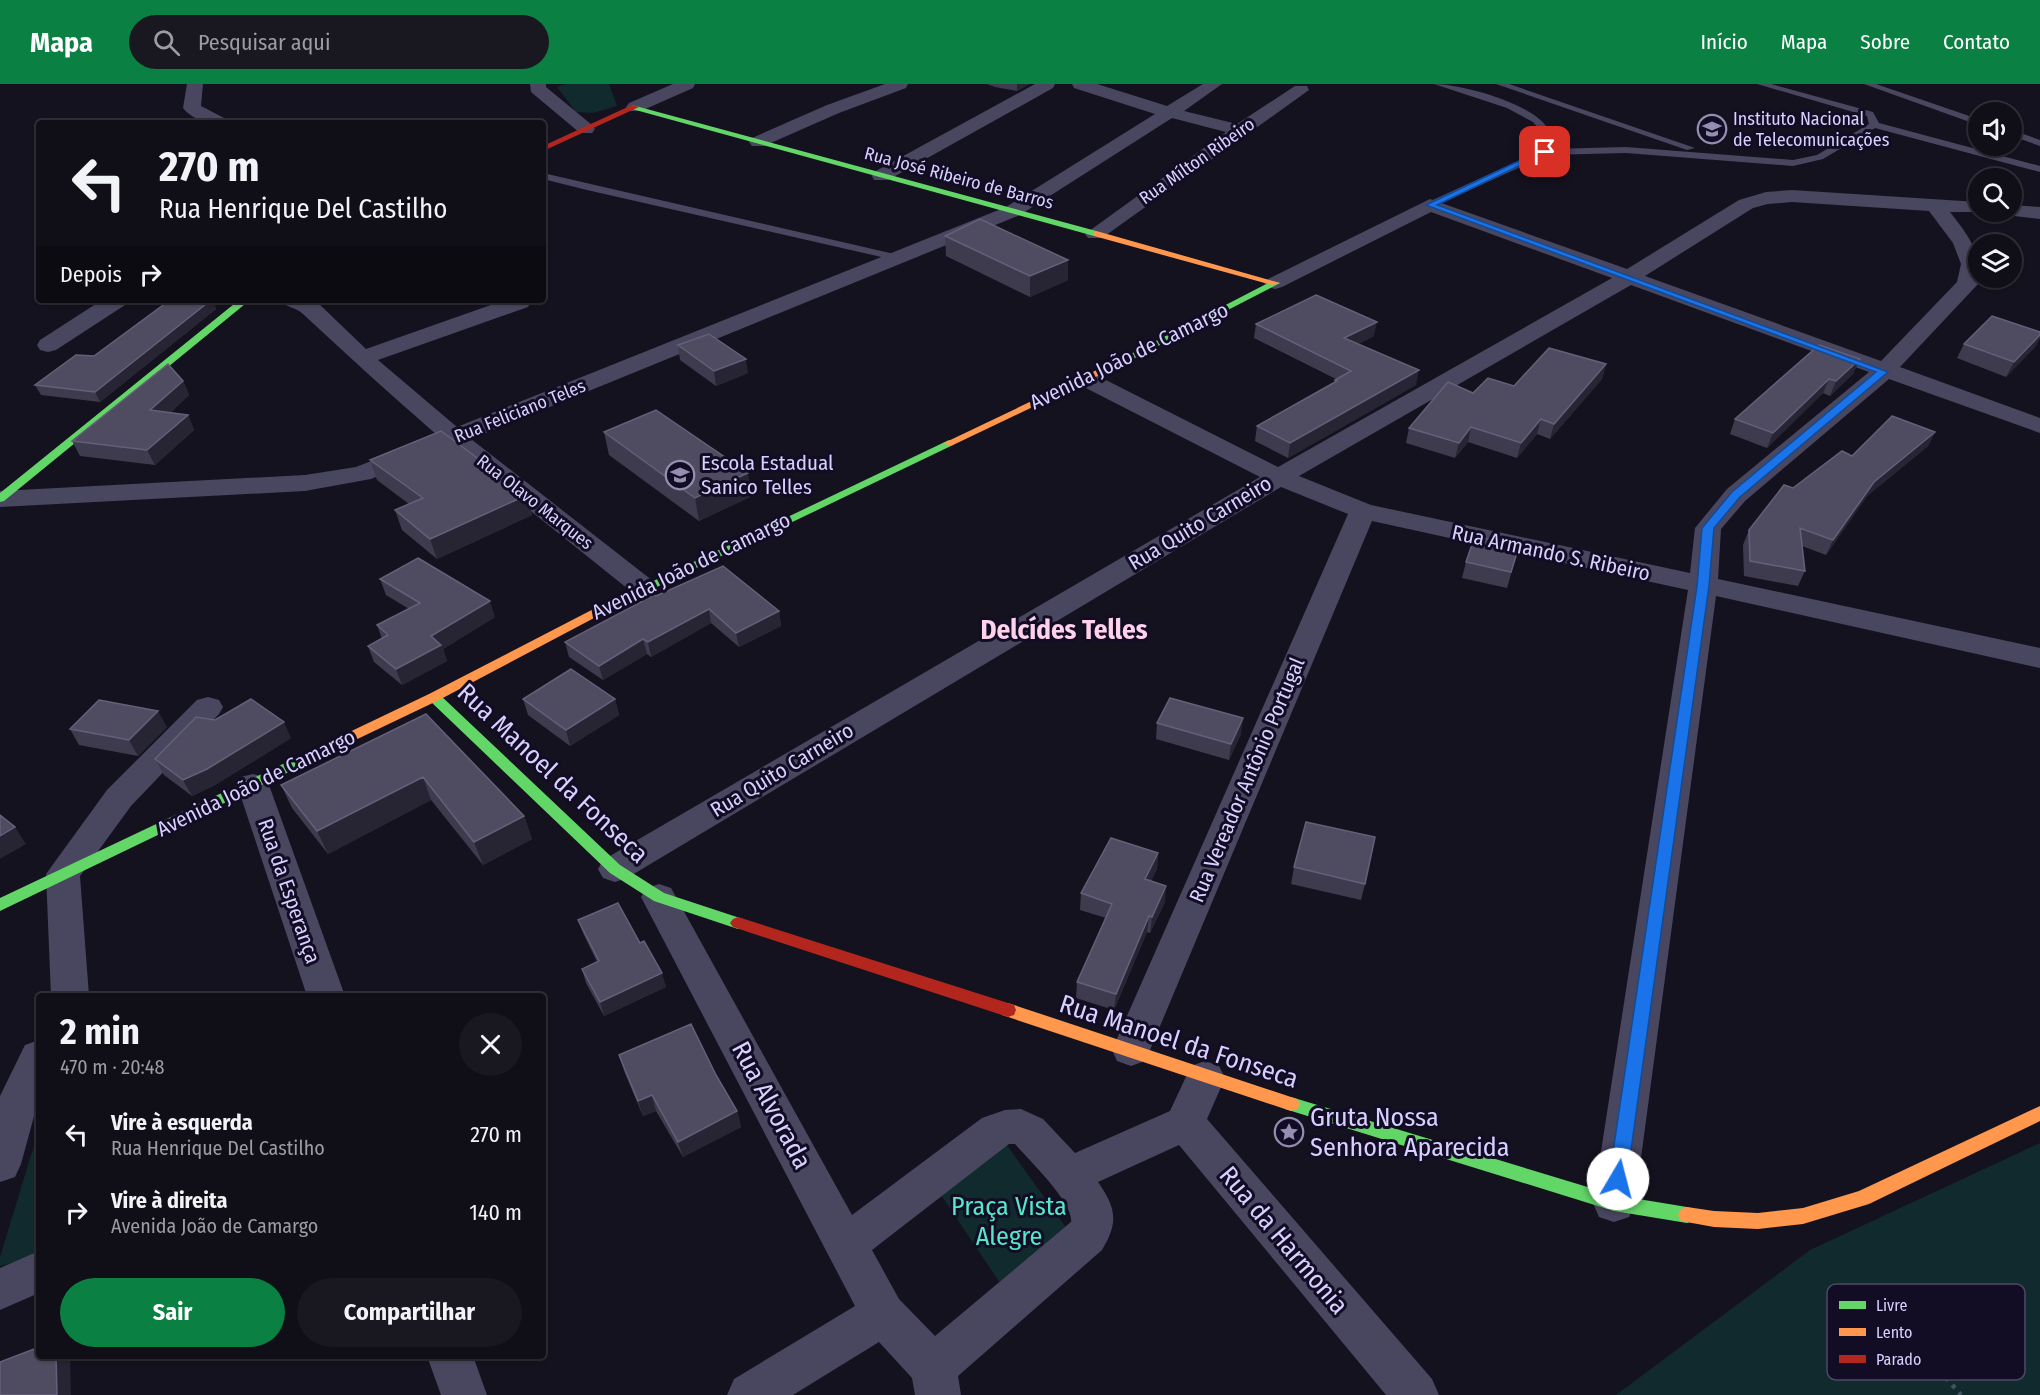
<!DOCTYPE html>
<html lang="pt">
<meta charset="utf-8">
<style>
:root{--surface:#100e17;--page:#191720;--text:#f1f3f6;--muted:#9c9ca1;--line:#302e36;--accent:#0b8043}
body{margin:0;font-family:"Fira Sans Condensed",sans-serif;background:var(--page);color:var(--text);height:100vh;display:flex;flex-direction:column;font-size:22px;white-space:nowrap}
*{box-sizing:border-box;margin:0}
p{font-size:20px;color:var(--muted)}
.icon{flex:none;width:33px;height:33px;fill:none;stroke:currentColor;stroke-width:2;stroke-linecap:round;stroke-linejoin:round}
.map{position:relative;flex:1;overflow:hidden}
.drawer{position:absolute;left:36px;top:909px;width:510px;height:366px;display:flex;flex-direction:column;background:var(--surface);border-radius:6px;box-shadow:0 2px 4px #0004,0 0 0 2px var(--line)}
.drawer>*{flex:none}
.banner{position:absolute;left:36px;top:36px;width:510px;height:183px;border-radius:6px;box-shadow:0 2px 4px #0004,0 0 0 2px var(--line);background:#100e17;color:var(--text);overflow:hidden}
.fabs{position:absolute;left:1968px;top:18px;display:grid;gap:12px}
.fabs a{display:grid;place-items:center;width:54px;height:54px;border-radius:50%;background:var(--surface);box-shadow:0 2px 4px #0004,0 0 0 2px var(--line);font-size:30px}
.pin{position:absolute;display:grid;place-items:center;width:51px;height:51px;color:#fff;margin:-26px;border-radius:12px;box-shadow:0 3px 9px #0006}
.me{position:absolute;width:66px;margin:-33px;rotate:8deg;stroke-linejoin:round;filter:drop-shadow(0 0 4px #0008)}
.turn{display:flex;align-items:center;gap:21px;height:126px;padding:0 24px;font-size:27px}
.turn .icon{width:78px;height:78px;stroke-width:2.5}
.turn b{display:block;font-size:42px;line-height:51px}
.then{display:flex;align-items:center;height:57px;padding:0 24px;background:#0003;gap:12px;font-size:22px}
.round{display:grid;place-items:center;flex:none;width:63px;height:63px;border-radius:32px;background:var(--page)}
.headline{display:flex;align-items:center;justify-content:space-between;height:102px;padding:0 24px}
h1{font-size:36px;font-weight:700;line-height:45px}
.button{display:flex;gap:12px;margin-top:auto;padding:12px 24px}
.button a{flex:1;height:69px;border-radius:36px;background:var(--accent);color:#fff;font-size:24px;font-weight:700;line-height:69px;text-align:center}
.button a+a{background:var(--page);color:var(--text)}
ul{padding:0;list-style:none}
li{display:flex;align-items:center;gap:18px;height:78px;padding:0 24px}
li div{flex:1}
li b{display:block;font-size:22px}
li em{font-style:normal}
header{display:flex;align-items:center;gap:36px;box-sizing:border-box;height:84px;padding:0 30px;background:var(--accent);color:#fff}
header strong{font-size:28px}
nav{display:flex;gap:33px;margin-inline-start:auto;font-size:21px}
.search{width:420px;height:54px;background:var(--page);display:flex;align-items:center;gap:15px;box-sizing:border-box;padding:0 21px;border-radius:33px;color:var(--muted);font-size:22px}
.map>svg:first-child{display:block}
.green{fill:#102a2d}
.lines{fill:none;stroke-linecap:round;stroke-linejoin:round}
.path{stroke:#435160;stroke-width:4.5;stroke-dasharray:4 6;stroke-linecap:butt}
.lane{fill:#494660;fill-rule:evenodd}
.street{fill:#494660;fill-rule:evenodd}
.fast{fill:#63d668;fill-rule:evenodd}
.slow{fill:#ff974d;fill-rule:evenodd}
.jam{fill:#b3261e;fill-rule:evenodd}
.wall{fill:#3f3b4e}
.shaded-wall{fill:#272433}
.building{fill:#4f4b61;stroke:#64607a;stroke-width:1.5}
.route{fill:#1a73e8;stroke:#114b97;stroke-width:1.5}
.labels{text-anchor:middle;stroke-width:6;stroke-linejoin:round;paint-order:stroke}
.far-poi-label{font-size:18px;fill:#d8d0ff;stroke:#120d24;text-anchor:start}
.far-street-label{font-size:18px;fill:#d8d0ff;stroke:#120d24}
.street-label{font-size:21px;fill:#d8d0ff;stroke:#120d24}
.poi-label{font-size:21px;fill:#d8d0ff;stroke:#120d24;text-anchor:start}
.near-street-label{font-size:26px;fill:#d8d0ff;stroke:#120d24}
.near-poi-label{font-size:26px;fill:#d8d0ff;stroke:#120d24;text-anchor:start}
.near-park-label{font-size:26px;fill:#54e7ca;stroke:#120d24}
.district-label{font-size:27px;font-weight:bold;fill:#ffd2ec;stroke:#120d24}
.key{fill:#120d24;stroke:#4d4866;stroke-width:1.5}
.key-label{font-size:16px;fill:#d8d0ff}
</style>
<header>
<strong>Mapa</strong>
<div class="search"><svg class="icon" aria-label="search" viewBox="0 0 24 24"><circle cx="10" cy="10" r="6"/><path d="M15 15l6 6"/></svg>Pesquisar aqui</div>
<nav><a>Início</a><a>Mapa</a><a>Sobre</a><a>Contato</a></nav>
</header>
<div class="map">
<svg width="2040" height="1311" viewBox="0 0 2040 1311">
<rect width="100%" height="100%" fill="#15121f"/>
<path class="green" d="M566,0H609L617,22L593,29L576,28L557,3Z
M39,1045V1172L0,1182V1173Z
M2040,1059V1311H1616L1810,1166Z
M1006,1060L1073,1153L1000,1199L935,1102Z"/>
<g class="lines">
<path class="path" d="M1873,1211L1961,1311"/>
<path class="lane" d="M1434,0C1461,0 1530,19 1546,42C1551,49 1550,58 1550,65L1626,63L1793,76L1817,71L1869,40L1867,32L1757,0H1771L1873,28L1879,39L2040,82V88L1875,44L1823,75L1793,82L1626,69L1547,71L1430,124L1426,123V119L1540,67L1539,45L1533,38L1507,24Z
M1496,0H1509L1695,64L1687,66Z
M1864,0H1876L1978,35V41Z
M2012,46L2040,56V62L2012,52Z
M543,89L903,172L904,174L899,177L587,106L543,95Z"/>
<path class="street" d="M187,0H203L201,22L226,35L229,39C212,39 194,38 183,24Z
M530,0H546V3L592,41L595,45L592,49H580L531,8Z
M673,0H695L693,4L641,27H629L626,23L629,19Z
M885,0H908L906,4L839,29L764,62H752L749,58L752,54L827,21Z
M1035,0H1055L1053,4L888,96H874L872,92L874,88Z
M1072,0H1097L1167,22L1203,0H1222L1184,27L1237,40L1295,2H1307L1309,6L1102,154H1088L1085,150L1226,48L1172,34L1020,131L471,355L653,497L657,503L653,509L643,512L633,509L451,363L371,395L305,407L0,423V407L305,391L356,383L437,351C391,311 347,271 303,230C296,223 286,224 280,216L316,217L366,265L505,216H529L531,218L528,223L378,276L457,343L1006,123L1155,30L1074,4Z
M1792,106L1978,118V128H1985H1950C1968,151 1983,170 1978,200L1900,283L2040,334V349L1889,295L1745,417L1721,445L1718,495L2040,564V584L1716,512L1635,1119L1629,1133L1614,1138L1599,1133L1593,1119L1688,506L1372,437L1150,966L1145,977L1131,982L1117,977L1112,966L1348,430L1281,403L627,794L615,798L603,794L598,785L603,776L1260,393L1078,300L1074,295L1078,290L1086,288L1094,290L1278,383L1612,194L1431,128L1282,203L1275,205L1268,203L1264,199L1268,195L1430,115L1627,185L1739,116L1766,108ZM1792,118L1929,127L1953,159L1961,180L1957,198L1881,277L1645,192L1753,124L1768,120ZM1631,201L1869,288L1727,405L1695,444L1690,489L1371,421L1299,392Z
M2012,121L2040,123V135L2005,131L2003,128H2012Z
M102,216H128L125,221L56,266L48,268L40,266L37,261L40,256Z
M208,613L219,616L223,623L219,630L131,722L80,792L89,912H51L46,790L107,706L197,616Z
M253,690L265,693L269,701L345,912H307L237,701L241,693Z
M659,800L671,804L852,1131L982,1034L1005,1026L1021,1025L1043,1035L1075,1069L1170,1027L1191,982L1205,977L1219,982L1225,994L1207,1035L1432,1295L1439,1311H1386L1179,1061L1098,1098C1116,1124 1119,1138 1102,1166L958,1292L961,1311H915L912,1294L879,1258L793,1311H727L734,1295L855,1222L641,813L647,804ZM1009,1060H1015C1029,1076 1074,1119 1071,1138L935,1252L899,1215L872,1166Z
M39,956V1014L21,1080L15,1093L0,1098V1012L25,961Z
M39,1167V1209L0,1226V1184Z
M427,1272H473L487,1311H441Z"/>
<path class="fast" d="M632,21L1100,148L1101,150L1094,152L632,25Z
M1272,197L1280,199L1129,277L1121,275Z
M239,216H250L4,417L0,418V409Z
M949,356L954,359L953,361L613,524L609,525L603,521Z
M434,609L439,610L620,781L664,809L743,835L746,839L743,843L738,845L654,817L610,789L429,616L427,613Z
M344,651L349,653L351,656L349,659L0,827V814Z
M1291,1013L1614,1111L1687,1123L1693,1125L1696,1131L1693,1137L1687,1139L1614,1127L1285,1025L1282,1020L1285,1015Z"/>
<path class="slow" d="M1094,148H1100L1280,199L1272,201L1094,152Z
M1126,272L1129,273V277L953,361L949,362L944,359Z
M609,517L615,521L613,524L439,616L349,659H339L337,656L339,653L429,610Z
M1008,919L1291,1013L1297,1015L1300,1020L1297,1025L1291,1027L1002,931L1000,926L1002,921Z
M2040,1022V1037L1869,1120L1803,1140L1758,1145L1714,1143L1681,1137L1678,1131L1681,1125L1687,1123L1714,1127L1758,1129L1803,1124L1859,1107Z"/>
<path class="jam" d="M632,21L639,23L543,67V62Z
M738,833L1008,919L1014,921L1016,926L1014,931L1008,933L733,843L730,839L733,835Z"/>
</g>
<path class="wall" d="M987,0H1029L1017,7L995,3Z
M945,152L1068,196L1030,213L946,172Z
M170,216H213L216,225L100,318L41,311L35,301L94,272Z
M1256,240L1374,252L1358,260L1416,301L1288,374L1255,357L1257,342L1334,299L1335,296L1336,295L1254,254Z
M2040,248V254L2035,263L2006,293L1957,274L1964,260Z
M678,261L748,289L716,302L680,276Z
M1860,275L1853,290L1830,312L1823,309L1767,364L1730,350L1735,335Z
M1606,280L1602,295L1550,355L1537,350L1517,374L1468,358L1455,374L1406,359L1409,344L1473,309L1514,302Z
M183,297L189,311L170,329L188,331L194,346L155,381L80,372L72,357Z
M604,348L752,412L699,437L609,371Z
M1935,348L1928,362L1867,412L1826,471L1802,462L1805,487L1798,502L1744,492L1743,461L1749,446L1793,404L1852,372Z
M370,376L527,411L532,431L437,475L402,446L395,426L409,420L377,396Z
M1519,462L1507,504L1462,494L1466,478Z
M380,495L495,533L443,565L447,577L402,601L374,578L368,562L382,555L377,541L409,525L386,511Z
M656,512L779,527L781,542L739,563L711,539L651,573L647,570L603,596L569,573L565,558Z
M523,615H615L619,631L570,662L528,631Z
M426,630L524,732L532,755L483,781L431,716L328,770L292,724L281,701Z
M1157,639L1241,650L1229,676L1156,655Z
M167,643L138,672L79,661L70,645Z
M291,654L215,701L192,712L164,691L155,675Z
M1158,769L1157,785L1151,797L1165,818L1150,849L1147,848L1114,926L1076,914L1077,898L1106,834L1080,826L1081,809Z
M1294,783L1365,800L1361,816L1291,800Z
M578,836L640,859L666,903L604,932L586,899L582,885L597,878L583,849Z
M619,971L716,991L737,1027L741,1043L683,1073L656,1027L643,1032L624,987Z"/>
<path class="shaded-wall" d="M1017,0H1029L1017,7Z
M1068,176V196L1030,213V192Z
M211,216H213L216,225L100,318L95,308Z
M1377,238L1374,252L1341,269L1344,254Z
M2040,251V254L2035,263L2006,293L2014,278Z
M746,275L748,289L716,302L714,287Z
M1860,275L1853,290L1830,312L1836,297Z
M1606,280L1602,295L1550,355L1554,340Z
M1419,286L1416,301L1288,374L1290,359Z
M1829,295L1823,309L1767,364L1773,349Z
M183,297L189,311L157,341L150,326Z
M188,331L194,346L155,381L147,366Z
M1541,335L1537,350L1517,374L1521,359Z
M1471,343L1468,358L1455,374L1459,359Z
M1935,348L1928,362L1867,412L1826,471L1833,456L1874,398Z
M748,389L752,412L699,437L695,414Z
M527,411L532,431L437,475L430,455Z
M490,517L495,533L443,565L447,577L402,601L396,585L431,552Z
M709,525L711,539L651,573L648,558Z
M779,527L781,542L739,563L736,549Z
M643,555L647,570L603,596L599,582Z
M615,615L619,631L570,662L566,646Z
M158,627L167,643L138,672L129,656Z
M1243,634L1241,650L1229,676L1231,660Z
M284,638L291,654L215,701L192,712L183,696Z
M423,693L431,716L328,770L317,747Z
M524,732L532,755L483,781L474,758Z
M15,743L26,760L0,775V752Z
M1158,769L1157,785L1143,812L1145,795Z
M1166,802L1165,818L1150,849L1152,833Z
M1149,832L1147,848L1114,926L1116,910Z
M662,889L666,903L604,932L600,918Z
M652,1011L656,1027L643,1032L638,1017Z
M737,1027L741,1043L683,1073L678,1058Z
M56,1272H70L71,1311H57Z"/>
<path class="building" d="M980,135L1068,176L1030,192L945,152Z
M1316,211L1377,238L1344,254L1419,286L1290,359L1257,342L1337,297L1335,296L1351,287L1256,240Z
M170,216H211L95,308L35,301L76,271L94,272Z
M1992,232L2040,248V251L2014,278L1964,260Z
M709,250L746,275L714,287L678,261Z
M1819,261L1860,275L1836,297L1829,295L1773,349L1735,335Z
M1549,264L1606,280L1554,340L1541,335L1521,359L1471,343L1459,359L1409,344L1448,298L1473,309L1488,294L1514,302Z
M168,280L183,297L150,326L188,331L147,366L72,357Z
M656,326L748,389L695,414L604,348Z
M1892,332L1935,348L1874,398L1833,456L1800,444L1805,487L1750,477L1749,446L1784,401L1793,404L1842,367L1852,372Z
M441,347L527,411L430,455L395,426L423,414L370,376Z
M1475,452L1519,462L1511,488L1466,478Z
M418,474L490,517L431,552L441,561L396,585L368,562L388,551L377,541L420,519L380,495Z
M723,482L779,527L736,549L709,525L648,558L643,555L599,582L565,558L654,511L656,512Z
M571,585L615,615L566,646L523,615Z
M1170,614L1243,634L1231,660L1157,639Z
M251,615L284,638L207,685L183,696L155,675L196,633L215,636Z
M99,616L158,627L129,656L70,645Z
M426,630L524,732L474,758L423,693L317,747L281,701Z
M0,731L15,743L0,752Z
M1306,738L1375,753L1365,800L1294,783Z
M1111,754L1158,769L1145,795L1166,802L1152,833L1149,832L1116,910L1077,898L1112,820L1081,809Z
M618,819L640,859L644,857L662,889L600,918L582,885L599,877L578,836Z
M691,940L716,991L737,1027L678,1058L652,1011L638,1017L619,971Z
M39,1263V1272H56L57,1311H0V1278Z"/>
<path class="route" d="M1542,66L1548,68L1437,121L1888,288L1740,413L1714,444L1709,502L1627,1095L1624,1101L1618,1103L1612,1101L1609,1095L1697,502L1702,444L1732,408L1876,288L1426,121Z"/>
<defs>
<g id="school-ring" transform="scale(1.5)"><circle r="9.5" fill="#120d24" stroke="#948eb1" stroke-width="1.5"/><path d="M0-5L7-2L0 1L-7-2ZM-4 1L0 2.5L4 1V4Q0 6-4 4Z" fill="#948eb1"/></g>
<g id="sight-ring" transform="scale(1.5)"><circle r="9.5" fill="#120d24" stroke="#948eb1" stroke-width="1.5"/><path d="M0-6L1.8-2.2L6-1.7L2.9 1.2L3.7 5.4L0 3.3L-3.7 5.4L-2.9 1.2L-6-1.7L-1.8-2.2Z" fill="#948eb1"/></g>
</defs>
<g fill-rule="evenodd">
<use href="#school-ring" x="1712" y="45"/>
<use href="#school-ring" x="680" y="391"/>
<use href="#sight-ring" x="1289" y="1048"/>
</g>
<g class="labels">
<g class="far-poi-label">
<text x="1733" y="41">Instituto Nacional<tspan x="1733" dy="21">de Telecomunicações</tspan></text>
</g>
<g class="far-street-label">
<text transform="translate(1197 77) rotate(-35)" y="6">Rua Mílton Ribeiro</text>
<text transform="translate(959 94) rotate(15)" y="6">Rua José Ribeiro de Barros</text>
<text transform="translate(520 327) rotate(-22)" y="6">Rua Feliciano Teles</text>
<text transform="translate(535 418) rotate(38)" y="6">Rua Olavo Marques</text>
</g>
<g class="street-label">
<text transform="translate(1129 272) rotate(-26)" y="7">Avenida João de Camargo</text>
<text transform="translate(1200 439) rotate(-31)" y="7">Rua Quito Carneiro</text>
<text transform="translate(1551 469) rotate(12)" y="7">Rua Armando S. Ribeiro</text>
<text transform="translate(691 482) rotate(-26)" y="7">Avenida João de Camargo</text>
<text transform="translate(782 686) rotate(-31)" y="7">Rua Quito Carneiro</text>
<text transform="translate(1247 696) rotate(-67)" y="7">Rua Vereador Antônio Portugal</text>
<text transform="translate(256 699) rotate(-26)" y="7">Avenida João de Camargo</text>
<text transform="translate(289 807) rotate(71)" y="7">Rua da Esperança</text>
</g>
<g class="poi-label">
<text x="701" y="386">Escola Estadual<tspan x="701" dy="24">Sanico Telles</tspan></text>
</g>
<g class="near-street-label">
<text transform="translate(553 689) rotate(43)" y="9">Rua Manoel da Fonseca</text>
<text transform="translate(1179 957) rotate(18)" y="9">Rua Manoel da Fonseca</text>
<text transform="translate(772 1021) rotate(62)" y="9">Rua Alvorada</text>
<text transform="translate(1284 1156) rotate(50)" y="9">Rua da Harmonia</text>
</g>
<g class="near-poi-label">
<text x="1310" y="1042">Gruta Nossa<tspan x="1310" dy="30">Senhora Aparecida</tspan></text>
</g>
<g class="near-park-label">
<text x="1009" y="1131">Praça Vista<tspan x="1009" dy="30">Alegre</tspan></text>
</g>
<g class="district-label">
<text x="1064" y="555">Delcídes Telles</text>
</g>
</g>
<rect x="1827" y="1200" width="198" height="96" rx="9" class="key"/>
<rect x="1839" y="1217" width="27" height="8" fill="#63d668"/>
<rect x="1839" y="1244" width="27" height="8" fill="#ff974d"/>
<rect x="1839" y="1271" width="27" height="8" fill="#b3261e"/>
<g class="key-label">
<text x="1876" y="1227">Livre</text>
<text x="1876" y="1254">Lento</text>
<text x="1876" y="1281">Parado</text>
</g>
</svg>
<div class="fabs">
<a><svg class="icon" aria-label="sound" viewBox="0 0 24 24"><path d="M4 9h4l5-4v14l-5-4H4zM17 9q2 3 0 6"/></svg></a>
<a><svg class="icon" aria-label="search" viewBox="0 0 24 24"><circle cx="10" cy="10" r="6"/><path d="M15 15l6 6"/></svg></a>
<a><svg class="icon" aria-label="layers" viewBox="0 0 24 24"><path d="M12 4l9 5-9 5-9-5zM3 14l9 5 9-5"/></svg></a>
</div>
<div class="pin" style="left:1545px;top:68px;background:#d93025"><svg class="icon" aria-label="arrive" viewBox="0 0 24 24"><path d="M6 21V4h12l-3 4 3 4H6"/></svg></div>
<svg class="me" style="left:1618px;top:1095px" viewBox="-20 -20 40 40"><circle r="19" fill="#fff"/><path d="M0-13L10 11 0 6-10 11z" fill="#1a73e8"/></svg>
<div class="banner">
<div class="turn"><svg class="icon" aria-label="left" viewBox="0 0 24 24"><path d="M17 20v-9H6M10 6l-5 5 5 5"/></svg><div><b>270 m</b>Rua Henrique Del Castilho</div></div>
<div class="then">Depois<svg class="icon" aria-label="right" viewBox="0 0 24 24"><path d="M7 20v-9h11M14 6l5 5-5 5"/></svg></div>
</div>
<section class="drawer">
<div class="headline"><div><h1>2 min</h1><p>470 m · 20:48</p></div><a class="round"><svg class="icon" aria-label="close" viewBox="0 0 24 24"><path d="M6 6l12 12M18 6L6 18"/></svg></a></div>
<ul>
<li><svg class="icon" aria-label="left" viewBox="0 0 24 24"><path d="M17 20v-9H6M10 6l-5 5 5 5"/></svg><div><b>Vire à esquerda</b><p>Rua Henrique Del Castilho</p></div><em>270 m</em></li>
<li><svg class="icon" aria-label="right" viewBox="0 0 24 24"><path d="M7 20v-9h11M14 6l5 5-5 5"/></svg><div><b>Vire à direita</b><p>Avenida João de Camargo</p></div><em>140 m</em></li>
</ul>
<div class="button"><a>Sair</a><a>Compartilhar</a></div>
</section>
</div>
